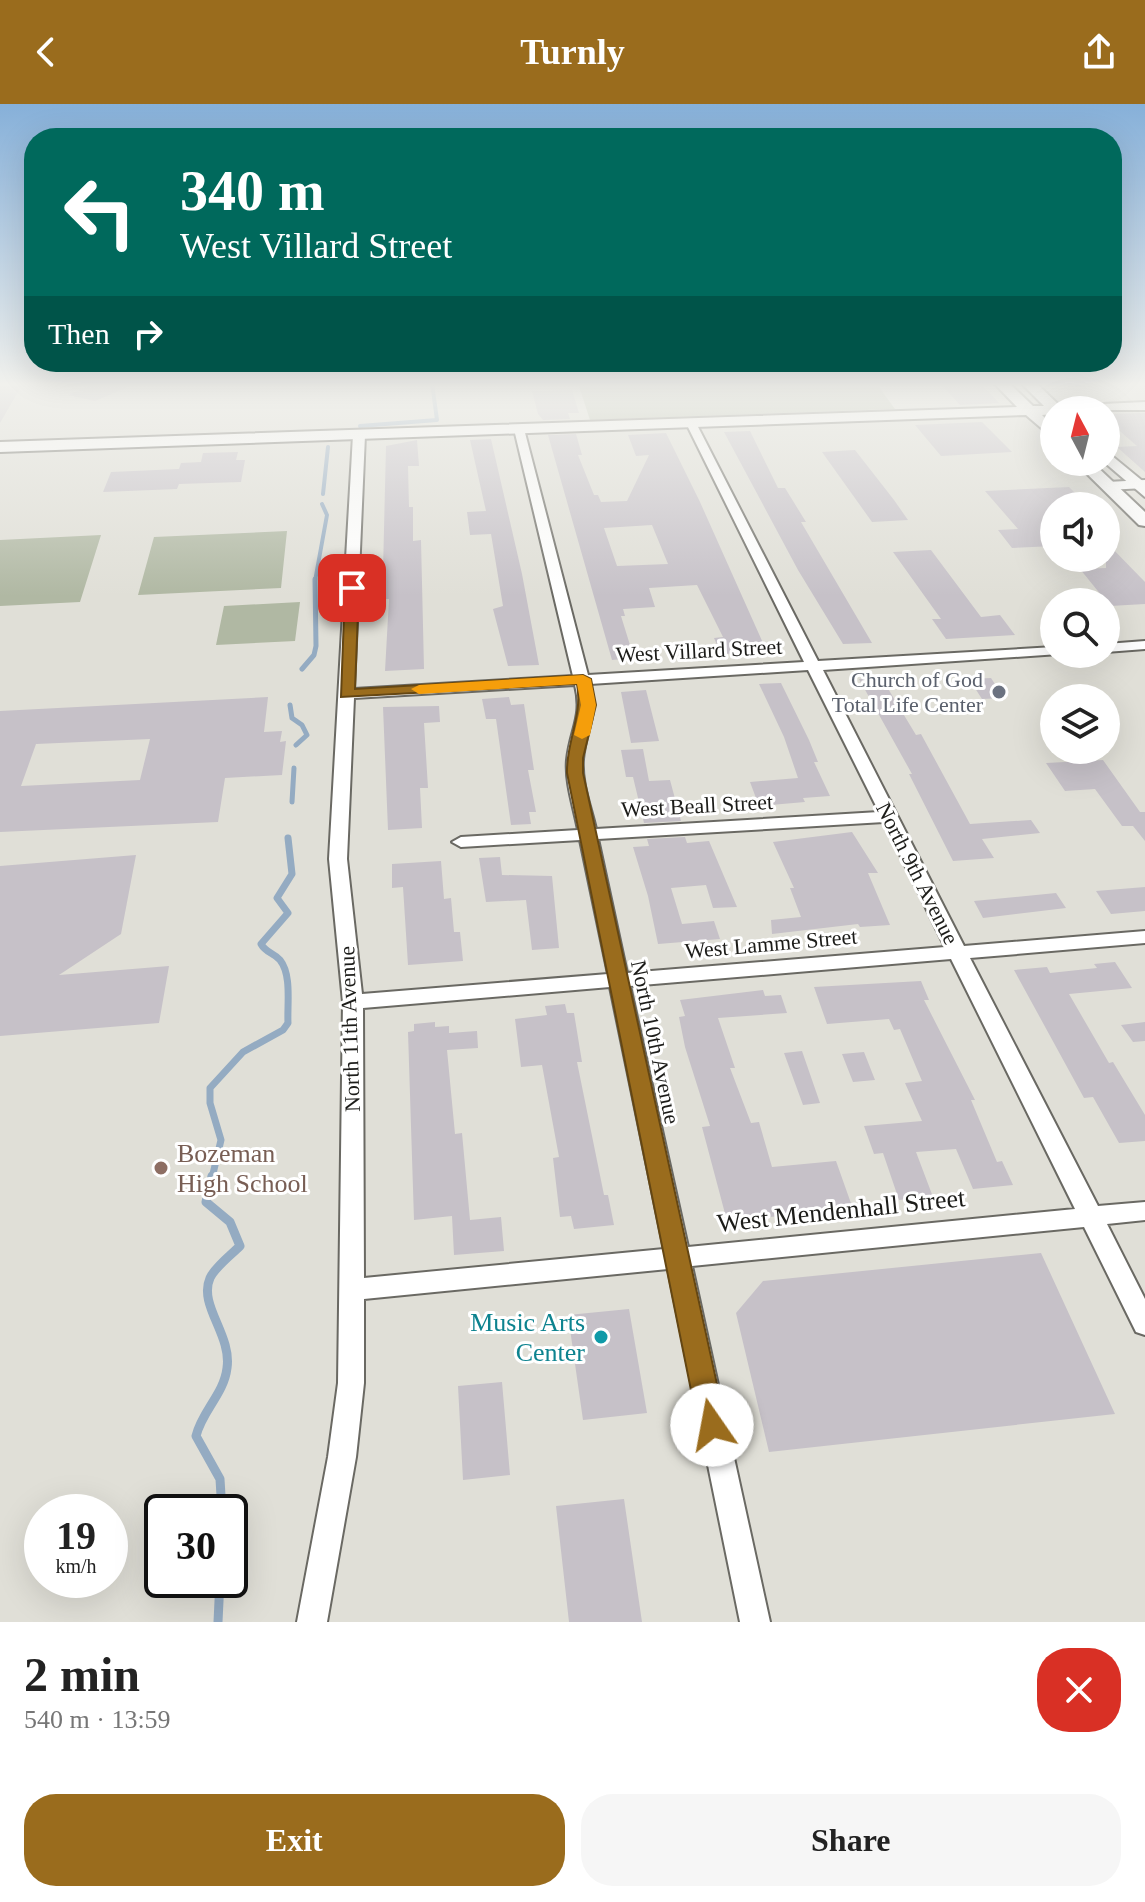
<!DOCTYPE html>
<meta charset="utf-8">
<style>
:root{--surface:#fff;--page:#f6f6f6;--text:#222;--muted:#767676;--accent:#9a6c1d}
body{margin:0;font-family:Georgia,serif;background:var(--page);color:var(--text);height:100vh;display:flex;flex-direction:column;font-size:30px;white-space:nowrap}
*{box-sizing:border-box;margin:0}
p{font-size:26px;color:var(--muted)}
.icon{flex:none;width:44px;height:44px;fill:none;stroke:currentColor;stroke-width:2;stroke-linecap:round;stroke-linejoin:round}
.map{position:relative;height:1518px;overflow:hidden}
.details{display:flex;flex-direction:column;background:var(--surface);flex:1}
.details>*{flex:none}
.top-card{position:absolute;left:24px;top:24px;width:1098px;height:244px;border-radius:32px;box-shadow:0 8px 32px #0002;background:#00695c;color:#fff;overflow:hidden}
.needle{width:52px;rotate:353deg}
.tools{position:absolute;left:1040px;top:292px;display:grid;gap:16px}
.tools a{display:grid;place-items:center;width:80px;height:80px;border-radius:50%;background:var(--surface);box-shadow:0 8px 32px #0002;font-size:40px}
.speed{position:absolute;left:24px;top:1390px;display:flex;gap:16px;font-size:40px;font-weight:700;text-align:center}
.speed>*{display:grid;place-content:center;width:104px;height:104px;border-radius:50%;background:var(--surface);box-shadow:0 8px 32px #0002;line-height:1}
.speed small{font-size:20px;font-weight:400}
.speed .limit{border:4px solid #111;border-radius:12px;background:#fff;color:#111}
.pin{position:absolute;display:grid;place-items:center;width:68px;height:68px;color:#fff;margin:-34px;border-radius:16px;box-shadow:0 4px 12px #0006}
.me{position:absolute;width:88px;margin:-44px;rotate:348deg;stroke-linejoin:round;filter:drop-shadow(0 0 6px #0008)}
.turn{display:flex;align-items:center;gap:28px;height:168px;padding:0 24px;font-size:36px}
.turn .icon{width:104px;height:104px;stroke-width:2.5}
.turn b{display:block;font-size:56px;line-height:68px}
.then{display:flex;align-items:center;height:76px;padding:0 24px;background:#0003;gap:16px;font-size:30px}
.round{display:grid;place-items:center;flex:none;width:84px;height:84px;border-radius:32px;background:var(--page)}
.overview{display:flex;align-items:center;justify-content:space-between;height:136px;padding:0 24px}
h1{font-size:48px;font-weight:700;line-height:60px}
.primary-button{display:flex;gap:16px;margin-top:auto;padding:16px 24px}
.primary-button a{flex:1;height:92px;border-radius:32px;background:var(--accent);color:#fff;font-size:32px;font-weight:700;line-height:92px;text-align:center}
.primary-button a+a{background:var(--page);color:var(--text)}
header{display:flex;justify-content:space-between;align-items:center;height:104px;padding:0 24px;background:var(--accent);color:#fff;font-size:36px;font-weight:700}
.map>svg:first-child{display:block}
.green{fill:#b0b8a3}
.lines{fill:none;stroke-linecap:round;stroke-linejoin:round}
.stream-far3{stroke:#94abc2;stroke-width:4}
.stream-far2{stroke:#94abc2;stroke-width:5}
.stream-far1{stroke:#94abc2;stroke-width:7}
.stream{stroke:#94abc2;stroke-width:9}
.building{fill:#c6c1c8;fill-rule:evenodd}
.minor-casing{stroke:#6a6963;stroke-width:4}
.major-casing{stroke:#6a6963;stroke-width:4}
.minor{fill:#fff;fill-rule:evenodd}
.major{fill:#fff;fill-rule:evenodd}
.route{fill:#9a6c1d;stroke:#644613;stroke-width:2}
.slow{fill:#f59e0b}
.worship-dot{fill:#6b7280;stroke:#fff;stroke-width:3}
.education-dot{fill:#8d6e63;stroke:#fff;stroke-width:3}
.culture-dot{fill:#0f9aa8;stroke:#fff;stroke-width:3}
.labels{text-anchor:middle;stroke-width:6;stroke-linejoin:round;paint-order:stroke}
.street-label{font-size:22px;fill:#1c1c19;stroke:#fff}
.worship-label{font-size:22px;fill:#5b616d;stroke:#fff;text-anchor:end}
.near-education-label{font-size:26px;fill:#785e54;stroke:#fff;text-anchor:start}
.near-street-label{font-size:26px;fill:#1c1c19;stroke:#fff}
.near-culture-label{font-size:26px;fill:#0d838f;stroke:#fff;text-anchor:end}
</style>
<header><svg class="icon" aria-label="back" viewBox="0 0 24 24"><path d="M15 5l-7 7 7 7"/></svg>Turnly<svg class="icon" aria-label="share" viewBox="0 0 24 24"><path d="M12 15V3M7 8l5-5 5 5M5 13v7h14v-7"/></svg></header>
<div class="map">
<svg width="1145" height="1518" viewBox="0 0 1145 1518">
<rect width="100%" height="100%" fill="#e0dfd7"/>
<path class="green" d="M578,279H876L895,305L590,316Z
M287,427L281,484L138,491L154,433Z
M101,431L80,498L0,502V436Z
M300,498L295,537L216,541L224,502Z"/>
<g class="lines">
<path class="stream-far3" d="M360,322L437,316L432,279
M323,390L328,343
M315,477L327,411L322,400"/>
<path class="stream-far2" d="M302,565L314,551L316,542L315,475
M290,601L292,614L302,621L307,631L296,641
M292,698L294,664"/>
<path class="stream-far1" d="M212,1074L221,1036L210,999V984L243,948L283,926L288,919C287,901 292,871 280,856C274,849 266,849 261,840L288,809L277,794L292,770L288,734"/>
<path class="stream" d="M212,1072L206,1098L230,1118L240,1142C231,1151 215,1163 210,1174C198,1201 232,1231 227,1264C224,1290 202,1307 196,1332L220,1375L222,1408
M218,1518L220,1476"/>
</g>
<path class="building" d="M96,279H138L95,297L68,291Z
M940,279H980L999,299L960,301Z
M22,281L0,319V282Z
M572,286L579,309H568L570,315L543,316L538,310L532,287Z
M1145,309V368L1117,343L1137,342L1106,315V310Z
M982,318L1012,348L941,352L915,321Z
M750,327L778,384H785L806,418H801L872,539L843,540L798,466L724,328Z
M666,329L700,398L767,548L721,550L714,534L723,533L697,481L649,484L655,503L623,505L625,512H621L634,554L612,556L548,331L576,330L582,351H578L594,391H598L601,398L627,397L649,351L636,352L628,331ZM652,421L668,460L617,462L604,424Z
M491,335L522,470L539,561L508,562L493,505L503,502L491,430L470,431L467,408L486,407L470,336Z
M417,336L419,362H408L409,403H413V437L421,436L424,565L385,567L389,495H385L383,467L386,342Z
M855,346L894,396L908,416L872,418L822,348Z
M238,348L236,356H245L241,378L179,380L177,385L103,388L111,368L179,365L181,359L201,358L203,349Z
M1069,383L1088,402H1054V442L1012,444L998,426L1018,425L985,387Z
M1106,438L1145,478V500L1110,502L1080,465L1106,464Z
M931,446L981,513L1000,511L1015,531L946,535L932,515H941L893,448Z
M881,573L916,631L921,630L970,720L1031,716L1040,729L982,735L994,754L953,757L909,670H912L859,575Z
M991,574L1004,594L982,595L969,575Z
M781,579L809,636L818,658H814L830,692L803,694L805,698L759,702L750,678L798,674L784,633L759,580Z
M646,586L659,637L631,639L621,588Z
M268,593L264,628L282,627L280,638L286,637L282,671L225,674L218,718L0,728V607ZM150,635L140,676L21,682L36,640Z
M509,593L511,601L524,600L534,666H528L536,708H529L531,720L511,721L496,615H486L482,595Z
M439,602L440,618L424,619L428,684H420L422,724L388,726L383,603Z
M643,645L649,677L670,676L681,717L644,719L633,673H626L621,646Z
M1103,656L1140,708H1145V737L1133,722H1122L1095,685L1065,687L1046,659Z
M852,728L878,769H868L890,821L860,823L858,820L772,830L771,816L801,813L790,784H794L773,738Z
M685,733L687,739L709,737L737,803L713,804L706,781L671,784L682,820L714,817L720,835L658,840L648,792L633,743L649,742L647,735Z
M136,751L121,830L59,871L169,862L159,919L0,932V762Z
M500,753L502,771L552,772L559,844L532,846L526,796L486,798L479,754Z
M441,757L444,795L451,794L454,828H460L463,857L408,861L403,783L392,784V760Z
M1145,783V807L1111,810L1096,787Z
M1056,789L1066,804L983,814L974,797Z
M1115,858L1132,884L1069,890L1109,959L1113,958L1145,1011V1037L1119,1039L1093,993L1084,994L1014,866L1047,863L1050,869L1097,864L1094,860Z
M921,877L929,896H924L975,996H971L997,1058L1002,1057L1013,1081L973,1085L956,1045L916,1048L933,1093L899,1096L883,1049L874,1050L864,1022L922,1017L905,979L922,977L900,925L894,926L889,915L827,920L814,883Z
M763,886L765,892L781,891L787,909L718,914L735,964H730L751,1019L759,1018L772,1063L836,1057L853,1105L727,1117L702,1023L710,1022L685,943L679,913L685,912L680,896Z
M565,900L567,909H574L582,958H577L604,1091H608L614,1121L574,1125L571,1112L560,1113L553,1054L559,1053L542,961L521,963L515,915L547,911L545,902Z
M435,918V923L449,922V929L477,927L478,944L447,946L455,1030L462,1029L470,1116L501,1113L504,1147L454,1151L452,1112L414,1116L408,928L414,927V920Z
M1145,918V937L1133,938L1121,921Z
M802,947L820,999L803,1001L784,949Z
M864,948L875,976L853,978L842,950Z
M1041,1149L1115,1310L769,1348L736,1209L763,1177Z
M629,1205L647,1309L583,1316L568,1211Z
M502,1278L510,1371L463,1376L458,1282Z
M624,1395L642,1518H569L556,1402Z"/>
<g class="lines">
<g class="minor-casing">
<path id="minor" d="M691,316L696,319L818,557L1054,543V550H1059L823,566L964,842L1145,827V839L970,854L1098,1102L1145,1098V1116L1107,1120L1145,1195V1231L1136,1228L1084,1123L692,1162L770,1518H740L668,1165L364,1195V1279L356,1353L327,1518H297L328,1353L338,1279L343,898L329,755L353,331L359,328L365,331L354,585L573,572L514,325L519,322L524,325L588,571L804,558L686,319ZM808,566L879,708L596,725C591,703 581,678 583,655C586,624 599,613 590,580ZM575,581C583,613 570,625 567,656C565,679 574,704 578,726L461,733L452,738L461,743L580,736L608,870L362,890L347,755L354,594ZM884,718L945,843L627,869L598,735ZM951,855L1075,1105L688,1143L630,882ZM610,883L664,1145L364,1174L363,904Z
M1145,376V384L1107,386L1101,382L1107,378Z
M1145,537V545L1106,548V540Z"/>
</g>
<g class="major-casing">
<path id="major" d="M994,279H1009L1033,302H1044L1021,279H1036L1060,302L1145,298V306H1054V310L1042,311L1054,323V335L1026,311L0,348V338L1017,303Z
M1106,347L1145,379V393L1104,358Z
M1075,358H1092L1145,408V422L1139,421Z"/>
</g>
<use href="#minor" class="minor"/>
<use href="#major" class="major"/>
</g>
<linearGradient id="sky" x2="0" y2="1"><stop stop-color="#86b0d9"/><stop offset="0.57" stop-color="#f1f1ed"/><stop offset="1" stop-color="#f1f1ed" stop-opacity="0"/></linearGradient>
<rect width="1145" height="492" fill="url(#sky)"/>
<path class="route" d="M352,480L359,484L355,585L583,571L591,575L596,601L583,654V669L726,1321L721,1330L712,1333L702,1330L698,1321L567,669C566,638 583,612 577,580L341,593L345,484Z"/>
<path class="slow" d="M583,571L591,575L596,601L590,631L582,635L574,631L581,601L577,580L419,590L411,585L419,581Z"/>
<circle class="worship-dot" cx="999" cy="588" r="8"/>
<circle class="education-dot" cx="161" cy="1064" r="8"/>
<circle class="culture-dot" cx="601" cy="1233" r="8"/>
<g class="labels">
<g class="street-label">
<text transform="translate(699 546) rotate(-3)" y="8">West Villard Street</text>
<text transform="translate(697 701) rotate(-3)" y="8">West Beall Street</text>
<text transform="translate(918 769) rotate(63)" y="8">North 9th Avenue</text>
<text transform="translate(771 839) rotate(-5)" y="8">West Lamme Street</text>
<text transform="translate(349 925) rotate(-92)" y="8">North 11th Avenue</text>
<text transform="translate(656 938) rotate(78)" y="8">North 10th Avenue</text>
</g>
<g class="worship-label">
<text x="983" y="583">Church of God<tspan x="983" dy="25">Total Life Center</tspan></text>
</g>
<g class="near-education-label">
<text x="177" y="1058">Bozeman<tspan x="177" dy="30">High School</tspan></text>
</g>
<g class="near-street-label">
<text transform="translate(841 1106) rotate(-6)" y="9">West Mendenhall Street</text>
</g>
<g class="near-culture-label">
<text x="585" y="1227">Music Arts<tspan x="585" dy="30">Center</tspan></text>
</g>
</g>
</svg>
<div class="tools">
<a><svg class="needle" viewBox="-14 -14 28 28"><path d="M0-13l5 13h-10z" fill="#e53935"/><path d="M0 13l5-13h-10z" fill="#767676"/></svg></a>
<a><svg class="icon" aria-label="sound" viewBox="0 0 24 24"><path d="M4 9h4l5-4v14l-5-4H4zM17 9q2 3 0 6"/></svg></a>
<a><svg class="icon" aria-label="search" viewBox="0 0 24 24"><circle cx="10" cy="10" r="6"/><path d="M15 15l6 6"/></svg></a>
<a><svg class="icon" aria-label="layers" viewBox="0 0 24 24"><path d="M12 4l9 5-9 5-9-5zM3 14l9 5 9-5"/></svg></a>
</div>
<div class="speed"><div>19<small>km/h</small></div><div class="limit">30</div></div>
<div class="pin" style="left:352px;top:484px;background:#d93025"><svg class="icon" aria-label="arrive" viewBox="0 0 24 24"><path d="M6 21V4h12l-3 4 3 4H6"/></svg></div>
<svg class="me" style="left:712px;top:1321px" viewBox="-20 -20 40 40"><circle r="19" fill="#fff"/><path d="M0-13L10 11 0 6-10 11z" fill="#9a6c1d"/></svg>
<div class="top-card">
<div class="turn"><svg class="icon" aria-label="left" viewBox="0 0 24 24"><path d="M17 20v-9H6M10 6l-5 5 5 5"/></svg><div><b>340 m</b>West Villard Street</div></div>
<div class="then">Then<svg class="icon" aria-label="right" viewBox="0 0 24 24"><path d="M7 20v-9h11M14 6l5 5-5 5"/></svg></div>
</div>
</div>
<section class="details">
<div class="overview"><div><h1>2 min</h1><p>540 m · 13:59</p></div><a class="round" style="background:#d93025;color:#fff"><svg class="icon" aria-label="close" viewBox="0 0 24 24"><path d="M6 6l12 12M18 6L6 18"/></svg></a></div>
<div class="primary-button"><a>Exit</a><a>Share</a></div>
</section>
